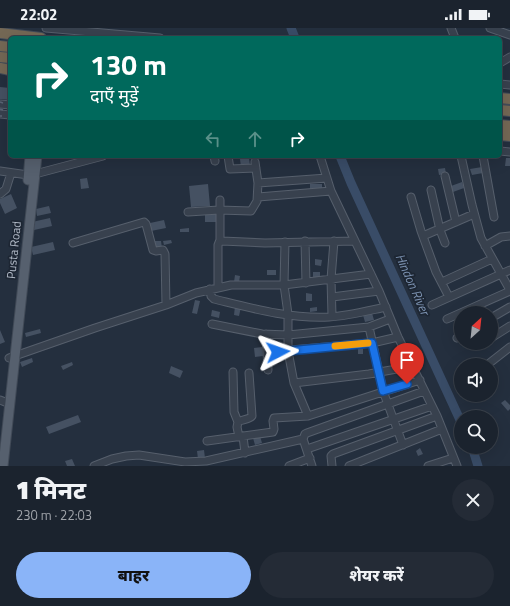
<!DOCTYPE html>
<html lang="hi">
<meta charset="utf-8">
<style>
:root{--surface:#1b232e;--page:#242b36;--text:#f1f3f6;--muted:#a0a4aa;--line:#39404a;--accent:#8ab4f8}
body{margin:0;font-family:"Titillium Web","Noto Sans Devanagari",sans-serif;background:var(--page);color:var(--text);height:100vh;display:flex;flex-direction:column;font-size:15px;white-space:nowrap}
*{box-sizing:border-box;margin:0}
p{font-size:13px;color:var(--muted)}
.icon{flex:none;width:22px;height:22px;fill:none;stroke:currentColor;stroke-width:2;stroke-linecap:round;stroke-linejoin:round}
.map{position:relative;height:438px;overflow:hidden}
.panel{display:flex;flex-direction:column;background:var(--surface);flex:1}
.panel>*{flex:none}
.guide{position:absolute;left:8px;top:8px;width:494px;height:122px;border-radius:6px;box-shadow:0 4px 16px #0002,0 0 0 1px var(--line);background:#00695c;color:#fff;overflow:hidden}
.needle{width:26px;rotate:27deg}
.tools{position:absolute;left:454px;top:278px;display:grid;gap:8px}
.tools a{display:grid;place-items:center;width:44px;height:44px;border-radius:50%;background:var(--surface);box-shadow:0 4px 16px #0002,0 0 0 1px var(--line);font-size:20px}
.pin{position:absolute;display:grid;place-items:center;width:34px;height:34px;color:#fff;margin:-41px -17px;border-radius:50% 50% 50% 0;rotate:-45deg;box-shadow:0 0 4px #0007}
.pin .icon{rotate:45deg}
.me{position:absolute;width:44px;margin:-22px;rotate:86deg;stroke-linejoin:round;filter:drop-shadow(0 0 3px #0008)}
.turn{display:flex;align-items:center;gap:14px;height:84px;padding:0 16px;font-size:18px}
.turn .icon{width:52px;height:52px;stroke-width:2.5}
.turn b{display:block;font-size:28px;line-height:34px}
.lanes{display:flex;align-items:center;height:38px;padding:0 16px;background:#0003;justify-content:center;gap:20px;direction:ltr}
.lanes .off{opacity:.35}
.round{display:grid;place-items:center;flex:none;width:42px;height:42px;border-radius:21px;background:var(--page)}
.overview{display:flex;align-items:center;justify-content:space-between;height:68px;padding:0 16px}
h1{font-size:24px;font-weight:800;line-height:30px}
.button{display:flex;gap:8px;margin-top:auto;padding:8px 16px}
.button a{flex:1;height:46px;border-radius:24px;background:var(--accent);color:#111;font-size:16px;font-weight:800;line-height:46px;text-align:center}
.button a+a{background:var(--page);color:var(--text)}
.status{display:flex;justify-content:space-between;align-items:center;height:28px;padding:0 20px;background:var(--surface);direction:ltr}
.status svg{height:11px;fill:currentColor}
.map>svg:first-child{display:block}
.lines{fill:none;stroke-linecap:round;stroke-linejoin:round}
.river{stroke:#394c67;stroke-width:9}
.building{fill:#455162}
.minor-casing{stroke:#565f6c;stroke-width:9}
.major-casing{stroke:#414a57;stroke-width:11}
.highway-casing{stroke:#434c59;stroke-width:12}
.minor{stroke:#38414e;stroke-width:7}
.major{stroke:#56606e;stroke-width:9}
.highway{stroke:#746855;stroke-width:10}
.rail{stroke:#5a6575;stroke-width:1.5;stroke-dasharray:4 4;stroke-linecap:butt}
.route-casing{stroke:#114b97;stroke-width:10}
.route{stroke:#1a73e8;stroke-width:7}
.slow{stroke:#f59e0b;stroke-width:7}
.labels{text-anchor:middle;stroke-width:3.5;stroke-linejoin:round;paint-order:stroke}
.street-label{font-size:12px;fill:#b4bcc9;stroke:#1d2633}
.water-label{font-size:13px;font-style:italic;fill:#7c92b1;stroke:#1d2633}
</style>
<div class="status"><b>22:02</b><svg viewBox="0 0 49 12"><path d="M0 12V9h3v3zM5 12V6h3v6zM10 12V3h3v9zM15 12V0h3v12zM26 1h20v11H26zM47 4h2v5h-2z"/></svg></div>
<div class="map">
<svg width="510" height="438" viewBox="0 0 510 438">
<rect width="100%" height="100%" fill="#242f3e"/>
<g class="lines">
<path class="river" d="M291,0L295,10
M340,128L351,155L461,394
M472,419L478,438"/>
</g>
<path class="building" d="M0,59L10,60V72L0,71Z
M249,130L250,138L241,139L240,131Z
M506,130H510V138H505Z
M482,139L483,145L472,147L470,141Z
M445,140L446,146L439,147L438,141Z
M87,150L89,160L81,161L80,151Z
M462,154L464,160L453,164L451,158Z
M208,156L210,178L191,179L189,158Z
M310,156H322V163H310Z
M11,166L17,180L5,186L0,175V171Z
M49,178L51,185L37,188L36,181Z
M205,186H217V194H205Z
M50,190L52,198L34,202L32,194Z
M164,192L166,200L151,203L150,195Z
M189,200V204H180V201Z
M171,212L172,215L164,217L163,213Z
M153,213H161L162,220L154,221Z
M53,214L55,222L33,227L31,219Z
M315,231L322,232L321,238L315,237Z
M267,242H276V247H267Z
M313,244H320V249H313Z
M235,247L240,248L239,254H234Z
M306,265L312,266V273H306Z
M195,272L200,273L197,286L192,285Z
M235,278L241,279L239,288L234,287Z
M317,279V283L310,284V280Z
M212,282L220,284L219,290L211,288Z
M372,285L374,292L365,294L363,287Z
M40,301L41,305L26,309L25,305Z
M0,302L5,314L0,316Z
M262,319L263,328L255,329L254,320Z
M358,320H363V326H358Z
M32,330L33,334L22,339L20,334Z
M72,334L73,337L63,342L61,338Z
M171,338L183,343L180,350L169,345Z
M505,372L510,377V381L508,383L501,375Z
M78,387L81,394L49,406L46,399Z
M260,408L262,415L255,417L253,410Z
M420,420L423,426L418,428L416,423Z
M204,422L205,430L198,431L197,423Z
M72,431L75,438H67L65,433Z"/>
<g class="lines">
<g class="minor-casing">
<path id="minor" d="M46,0L160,10
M451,0L455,10
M490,0L510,7
M500,35L510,29
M500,56L510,57
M0,76L10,77
M0,86L10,87
M500,123L510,124
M214,128L215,133
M228,128L230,141L256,140
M320,128L331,163L379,263L398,309L437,388L457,438
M461,128L472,177L481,210L510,262
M483,128L494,189
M255,134L258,155L327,150
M0,143L28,147
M35,146L103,128
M445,148L456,194
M431,162L440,202L445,215
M0,166L6,161L11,145
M258,169L331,163
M411,169L421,203L436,244L449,269
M220,172V211L222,213L265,215L355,213
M188,184L219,182L251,183L257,173L258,155
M423,208L474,186
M305,213L306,255
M285,214L284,257L288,286V323L294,355L308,388
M73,215L144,194L146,196L153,222L156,223L163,222L165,226L166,277
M485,218L501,209L510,208
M442,254L492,231
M218,259V217L220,212
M210,261L211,268L214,271C251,280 290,291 329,289C348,288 367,283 386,279
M332,269L379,263
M432,277L510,242
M332,288L331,251L334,213
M491,290L510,279
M447,291L510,263
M212,296L262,306L288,307L369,299L390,291
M369,299L383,363L403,417
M266,306L268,342
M457,310L461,308
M491,310L510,298
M267,324L372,315L398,309
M9,330L95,300L166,277L196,265L231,257H284L371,246
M487,337L510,319
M233,344L234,384L238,394
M294,355L369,346L413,338
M0,372L5,374
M243,408L245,425
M239,409L237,399L238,394C242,391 249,392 252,388L249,345
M303,411L305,406L307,405L424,363
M207,413L273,404L274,401L273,393L274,390L308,388L420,352
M307,421L432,378
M94,438L112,431L126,428L139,427L185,434L206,433L303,411L312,438
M289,438L310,430
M332,438L331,428L333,426L437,388
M349,438L442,401
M428,438L453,430"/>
</g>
<g class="major-casing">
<path id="major" d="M28,152L30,128
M3,438L37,128"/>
</g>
<g class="highway-casing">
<path id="highway" d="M0,5L41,10
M0,18L10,19
M0,29L10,30
M0,40L10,42
M500,70L510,71
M500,82L510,83
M500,97L510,98
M500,107L510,108"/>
</g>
<use href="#minor" class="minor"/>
<use href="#major" class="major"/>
<use href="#highway" class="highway"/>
<path class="rail" d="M0,74L3,75
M0,81L3,82
M0,88H2"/>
</g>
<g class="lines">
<g class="route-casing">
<path id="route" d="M278,324L372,315L383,363L407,356"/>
</g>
<use href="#route" class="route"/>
<path class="slow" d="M335,318L368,315"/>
</g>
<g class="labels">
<g class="street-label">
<text transform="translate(14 222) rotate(-84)" y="4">Pusta Road</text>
</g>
<g class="water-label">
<text transform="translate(413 256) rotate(66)" y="5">Hindon River</text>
</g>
</g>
</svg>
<div class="tools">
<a><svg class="needle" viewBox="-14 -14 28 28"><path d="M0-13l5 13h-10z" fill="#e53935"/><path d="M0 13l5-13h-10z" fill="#a0a4aa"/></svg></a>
<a><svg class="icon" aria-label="sound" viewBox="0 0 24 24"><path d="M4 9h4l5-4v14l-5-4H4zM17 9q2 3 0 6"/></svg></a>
<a><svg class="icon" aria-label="search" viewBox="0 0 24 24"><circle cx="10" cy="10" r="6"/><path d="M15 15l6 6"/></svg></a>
</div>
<div class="pin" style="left:407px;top:356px;background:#d93025"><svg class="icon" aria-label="arrive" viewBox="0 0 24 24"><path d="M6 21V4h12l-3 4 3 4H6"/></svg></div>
<svg class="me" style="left:278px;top:324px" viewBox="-20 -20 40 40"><path d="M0-17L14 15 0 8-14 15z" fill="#1a73e8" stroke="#fff" stroke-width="4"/></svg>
<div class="guide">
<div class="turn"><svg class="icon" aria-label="right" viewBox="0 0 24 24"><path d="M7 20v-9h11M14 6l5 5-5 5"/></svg><div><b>130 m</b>दाएँ मुड़ें</div></div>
<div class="lanes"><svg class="icon off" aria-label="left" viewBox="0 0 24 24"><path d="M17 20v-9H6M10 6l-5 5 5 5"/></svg><svg class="icon off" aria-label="ahead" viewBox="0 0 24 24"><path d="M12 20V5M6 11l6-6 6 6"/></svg><svg class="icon" aria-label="right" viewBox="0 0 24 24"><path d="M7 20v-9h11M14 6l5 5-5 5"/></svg></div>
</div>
</div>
<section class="panel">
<div class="overview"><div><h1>1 मिनट</h1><p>230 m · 22:03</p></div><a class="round"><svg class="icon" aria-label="close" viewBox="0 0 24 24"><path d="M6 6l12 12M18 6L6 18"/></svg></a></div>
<div class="button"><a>बाहर</a><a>शेयर करें</a></div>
</section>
